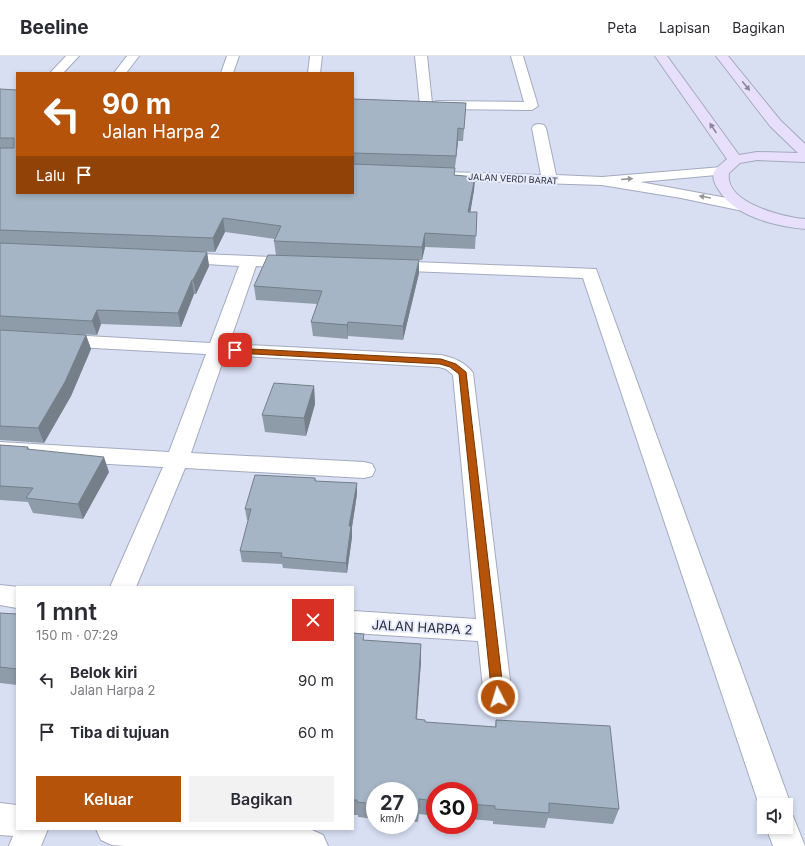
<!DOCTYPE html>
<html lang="id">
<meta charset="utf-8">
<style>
:root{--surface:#fff;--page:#f2f2f3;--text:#2b2b33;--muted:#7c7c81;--line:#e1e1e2;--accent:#b45309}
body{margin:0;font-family:Inter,sans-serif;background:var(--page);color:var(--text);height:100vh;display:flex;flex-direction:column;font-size:15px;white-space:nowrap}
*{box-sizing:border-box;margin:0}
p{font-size:13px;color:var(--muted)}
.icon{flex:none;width:22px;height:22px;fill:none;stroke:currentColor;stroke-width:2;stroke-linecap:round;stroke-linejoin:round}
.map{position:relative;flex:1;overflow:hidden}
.side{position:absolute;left:16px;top:530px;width:338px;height:244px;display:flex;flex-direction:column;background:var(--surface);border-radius:0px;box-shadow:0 2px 6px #0003}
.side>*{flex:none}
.guide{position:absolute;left:16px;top:16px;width:338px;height:122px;border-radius:0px;box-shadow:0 2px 6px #0003;background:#b45309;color:#fff;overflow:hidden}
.tools{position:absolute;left:757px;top:742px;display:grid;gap:8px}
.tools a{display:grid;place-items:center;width:36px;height:36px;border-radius:0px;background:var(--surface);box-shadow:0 2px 6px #0003;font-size:20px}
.speed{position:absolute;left:366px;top:726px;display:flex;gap:8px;font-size:20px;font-weight:700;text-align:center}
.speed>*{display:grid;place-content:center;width:52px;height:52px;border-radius:50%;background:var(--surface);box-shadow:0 2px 6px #0003;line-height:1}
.speed small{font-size:10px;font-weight:400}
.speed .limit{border:6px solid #d22;background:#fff;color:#111}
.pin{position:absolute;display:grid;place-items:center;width:34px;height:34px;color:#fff;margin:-17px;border-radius:8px;box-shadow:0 2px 6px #0006}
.me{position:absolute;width:44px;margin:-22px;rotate:355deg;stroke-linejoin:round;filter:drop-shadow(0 0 3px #0008)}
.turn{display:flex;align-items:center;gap:14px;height:84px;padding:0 20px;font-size:18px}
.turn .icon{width:52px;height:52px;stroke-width:2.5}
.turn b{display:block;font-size:28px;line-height:34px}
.then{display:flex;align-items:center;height:38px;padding:0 20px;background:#0003;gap:8px;font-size:15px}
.round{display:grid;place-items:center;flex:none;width:42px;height:42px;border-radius:0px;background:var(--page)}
.overview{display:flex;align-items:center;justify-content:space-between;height:68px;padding:0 20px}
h1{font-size:24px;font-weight:600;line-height:30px}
.action{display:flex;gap:8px;margin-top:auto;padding:8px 20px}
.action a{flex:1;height:46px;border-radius:0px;background:var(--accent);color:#fff;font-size:16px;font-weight:600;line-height:46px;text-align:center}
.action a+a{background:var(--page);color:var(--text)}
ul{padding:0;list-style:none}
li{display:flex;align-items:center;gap:12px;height:52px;padding:0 20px}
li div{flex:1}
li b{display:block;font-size:15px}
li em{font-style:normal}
header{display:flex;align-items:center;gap:24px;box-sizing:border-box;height:56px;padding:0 20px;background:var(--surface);border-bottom:1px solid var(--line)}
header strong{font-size:19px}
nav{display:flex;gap:22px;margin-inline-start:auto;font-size:14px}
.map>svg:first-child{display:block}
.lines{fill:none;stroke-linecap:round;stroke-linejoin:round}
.street-casing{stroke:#a4aabe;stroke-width:2}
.secondary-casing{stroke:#a4aabe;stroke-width:2}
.street{fill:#fff;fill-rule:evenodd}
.secondary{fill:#e8dffd;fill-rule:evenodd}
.wall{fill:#8e9ca9}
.shaded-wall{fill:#747f8a}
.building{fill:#a5b5c5;stroke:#747f8a}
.oneway{fill:#8a869a}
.oneway2{fill:#96969a}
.route{fill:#b45309;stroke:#753606}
.labels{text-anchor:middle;stroke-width:4;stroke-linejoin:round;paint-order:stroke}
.far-street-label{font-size:9px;fill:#2c2e36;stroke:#e7ecfd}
.near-street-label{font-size:13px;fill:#2c2e36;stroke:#e7ecfd}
</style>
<header>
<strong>Beeline</strong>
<nav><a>Peta</a><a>Lapisan</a><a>Bagikan</a></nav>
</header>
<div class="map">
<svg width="805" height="790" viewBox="0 0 805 790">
<rect width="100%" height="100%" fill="#d8dff3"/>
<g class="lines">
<g class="street-casing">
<path id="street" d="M66,0H79L63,17H50Z
M127,0H139L126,17H114Z
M227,0H239L233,17H221Z
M310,0H322L320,17H308Z
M415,0H427L432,47L437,45L524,46L511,0H523L538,50L532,54L437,53L432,50L426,53L421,52L420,49Z
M539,68L544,69L546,72L556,119L602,121L722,111L727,112L729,115L727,118L640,126L743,145L749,147L751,150L749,153L743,155L681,142L602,129L445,124L440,123L438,120L440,117L445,116L541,119L532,72L534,69Z
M179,197L295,202L301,203L304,207L301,211L295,212L256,210L229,288L441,299C454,302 465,306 473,317L512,641L508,650L498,654L488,650L484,641L478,585L353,577V555L476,563L453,319L446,313L439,311L225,299L191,397L364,406L372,408L375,414L372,420L364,422L185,412L136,531H110L163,411L0,402V386L169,396L206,298L0,287V275L210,287L239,210L173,206L171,202L173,198Z
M389,205L596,213L791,749L787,757L793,760L805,790H773L766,771H786V749H764V760L759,749L583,222L383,214L380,210L383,206Z
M0,529L19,531H17V552L0,549Z
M0,747L17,749V773H48L41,790H9L13,780L0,779Z
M96,773H302L312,774L323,779L328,790H124L112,789L101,784Z"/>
</g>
<g class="secondary-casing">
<path id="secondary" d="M655,0H667L739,99L757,96L798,97L770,70L716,0H728L780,64L805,88V106L757,104L740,107L729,117C724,147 783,161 805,163V173C775,170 735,161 718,133C715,128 712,123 714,116C716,111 723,107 727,103Z"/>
</g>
<use href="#street" class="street"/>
<use href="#secondary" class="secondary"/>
</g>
<path class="wall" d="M0,33L353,137V43L466,47L463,85H458L454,119L475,121L474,134L470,156H477L475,193L425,191L422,204H419V217L403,284L348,280V283L313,280L311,266L317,248L256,244L254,230L276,199L274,185L275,183L225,176L215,196L142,193L207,196L209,210L196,238H194L181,271L101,268L97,279L0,274Z
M0,274L86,279L91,293L71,340L44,387L0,384Z
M314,330L315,348L306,380L265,376L262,359Z
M0,389L28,391L29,393L109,416L83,463L33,457L28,446L0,444Z
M315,422L316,425L357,427V438L352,471V481L347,517L283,512L282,508L242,506L240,495L249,464H247L245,453Z
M0,557L17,558V629L0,627Z
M353,577L364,584L421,588V605L417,663L425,666L495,671L496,664L619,753L613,768L548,762L545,772L493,768V765L469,763V735H435V760L419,758L418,766L409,765V735H375V763L358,761V759H353Z"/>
<path class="shaded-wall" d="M458,72V85L455,113L456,100Z
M475,121L474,134L468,170V156Z
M223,162L225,176L215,196L213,182Z
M425,177V191L422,204V191Z
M207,196L209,210L196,238L193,224Z
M419,204V217L403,284V270Z
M192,224L194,238L181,271L178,257Z
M97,254L101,268L97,279L92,265Z
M348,266V283L347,269Z
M86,279L91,293L71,340L44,387L38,372Z
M314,330L315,348L306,380L304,362Z
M104,401L109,416L83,463L78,448Z
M357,427V438L352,471V481L347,517L346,507L349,470Z
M421,588V605L415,679L416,663Z"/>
<path class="building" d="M0,33L17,34V137H353V108L455,112L454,119L475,121L468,156H477L476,180L425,177L422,191L274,185L281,170L223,162L213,182L0,174V92H14V82H0Z
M353,43L466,47L464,73L458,72L456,100L353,97Z
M0,187L207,196L193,224H192L178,257L97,254L92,265L0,260Z
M268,199L419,204L403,270L348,266L347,269L311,266L322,235L254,230Z
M0,274L86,279L65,326L38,372L0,370Z
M274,327L314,330L304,362L262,359Z
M0,389L28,391L27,393L104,401L78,448L26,442L33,432L0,430Z
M255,419L315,422V425L357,427L349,470H351L346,507L281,501L282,497L240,495L251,453H245Z
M0,557L17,558V613L0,611Z
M353,577L364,578L363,584L421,588L416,663L425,664V666L496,671V664L610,670L619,753L549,747V757L495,753V750L469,748V735H435V745L419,743V751L409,750V735H375V748L357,746V744H353Z"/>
<defs><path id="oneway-solid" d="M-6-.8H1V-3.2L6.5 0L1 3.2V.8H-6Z"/></defs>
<g class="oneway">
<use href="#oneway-solid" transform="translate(746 30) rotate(51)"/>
<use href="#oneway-solid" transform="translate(713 72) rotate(-124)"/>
</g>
<g class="oneway2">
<use href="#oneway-solid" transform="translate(627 123) rotate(-5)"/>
<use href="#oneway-solid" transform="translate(705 141) rotate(-170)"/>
</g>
<path class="route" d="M232,292L441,303L456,308L466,316L504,641L502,645L498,647L494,645L492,641L459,318L450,311L440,308L235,297L231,294Z"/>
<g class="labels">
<g class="far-street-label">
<text transform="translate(513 123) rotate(3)" y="3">JALAN VERDI BARAT</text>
</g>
<g class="near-street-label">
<text transform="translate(422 571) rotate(3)" y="5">JALAN HARPA 2</text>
</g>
</g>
</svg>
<div class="tools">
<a><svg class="icon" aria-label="sound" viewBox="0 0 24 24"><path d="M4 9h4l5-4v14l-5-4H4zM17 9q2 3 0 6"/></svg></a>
</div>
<div class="speed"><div>27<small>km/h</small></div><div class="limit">30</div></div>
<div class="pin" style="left:235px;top:294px;background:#d93025"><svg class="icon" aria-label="arrive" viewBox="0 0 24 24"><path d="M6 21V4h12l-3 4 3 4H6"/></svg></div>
<svg class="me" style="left:498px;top:641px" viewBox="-20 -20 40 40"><circle r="17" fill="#b45309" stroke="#fff" stroke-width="3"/><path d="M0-11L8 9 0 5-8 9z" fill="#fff"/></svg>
<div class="guide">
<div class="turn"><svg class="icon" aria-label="left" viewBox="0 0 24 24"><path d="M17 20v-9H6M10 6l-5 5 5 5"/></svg><div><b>90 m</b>Jalan Harpa 2</div></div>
<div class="then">Lalu<svg class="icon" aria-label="arrive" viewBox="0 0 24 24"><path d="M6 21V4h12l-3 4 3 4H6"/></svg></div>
</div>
<section class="side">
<div class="overview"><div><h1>1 mnt</h1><p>150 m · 07:29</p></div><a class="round" style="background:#d93025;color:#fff"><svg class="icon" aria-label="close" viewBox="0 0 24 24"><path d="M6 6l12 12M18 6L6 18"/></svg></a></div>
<ul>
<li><svg class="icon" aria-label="left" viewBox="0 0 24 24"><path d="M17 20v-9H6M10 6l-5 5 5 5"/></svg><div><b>Belok kiri</b><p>Jalan Harpa 2</p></div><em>90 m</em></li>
<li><svg class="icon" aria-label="arrive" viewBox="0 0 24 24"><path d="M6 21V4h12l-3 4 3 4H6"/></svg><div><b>Tiba di tujuan</b></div><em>60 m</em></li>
</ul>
<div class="action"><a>Keluar</a><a>Bagikan</a></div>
</section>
</div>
